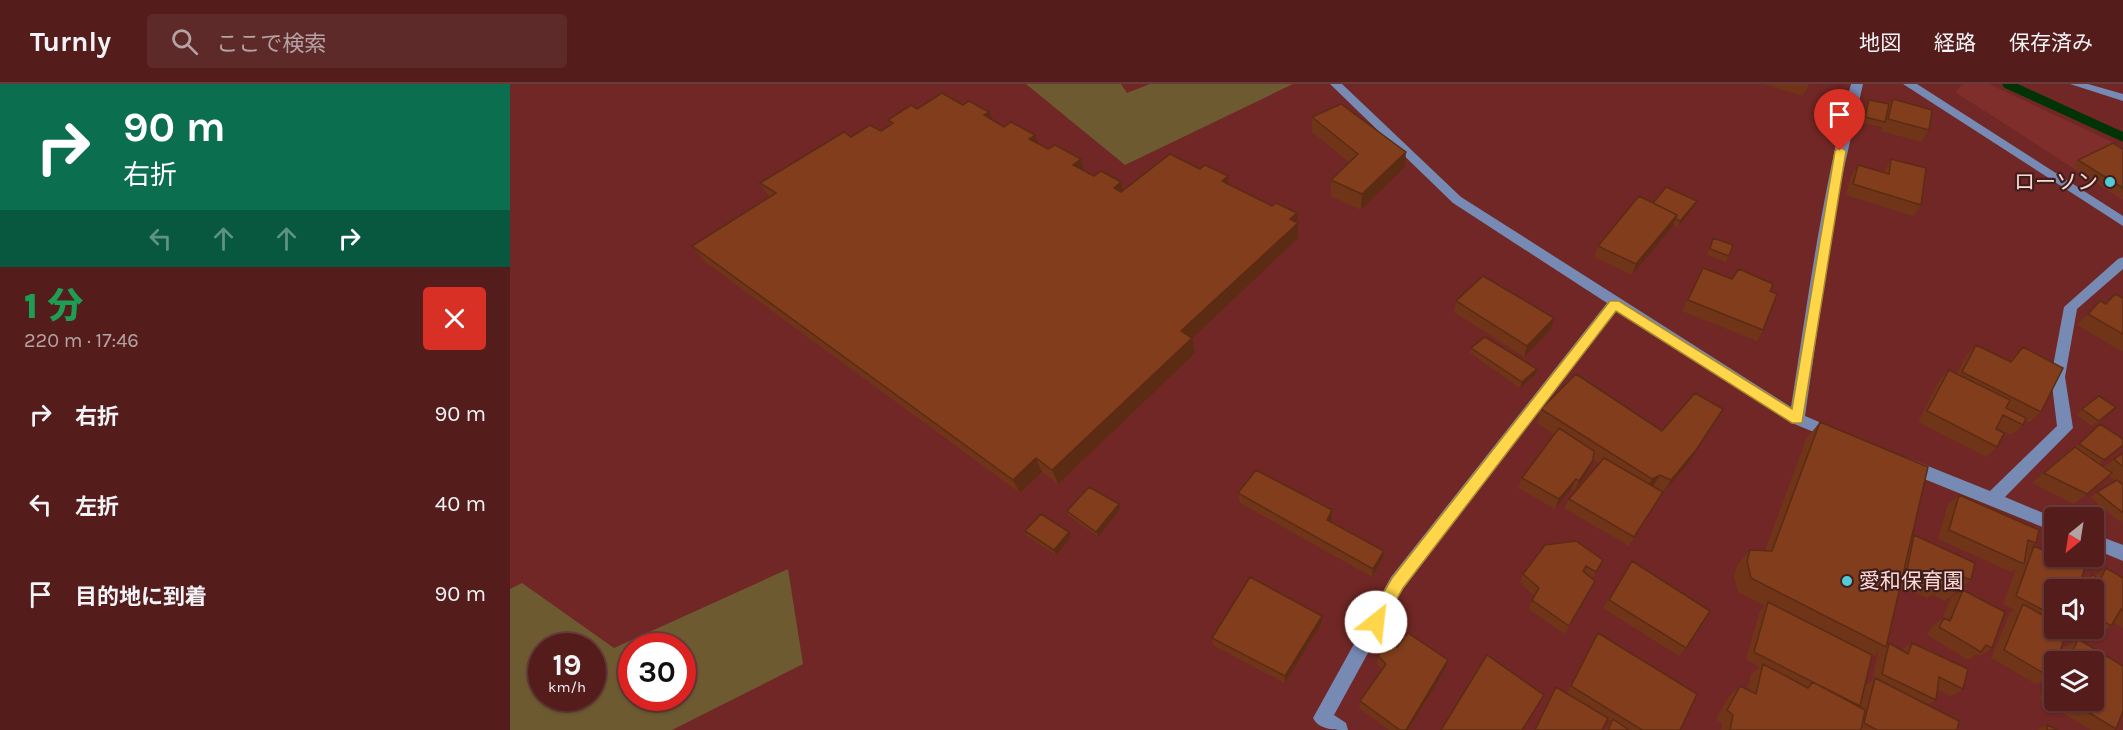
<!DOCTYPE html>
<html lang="ja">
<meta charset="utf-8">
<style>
:root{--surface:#541d1c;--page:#5d2a29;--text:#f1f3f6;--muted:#b5a2a3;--line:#6a3b3b}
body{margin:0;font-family:Karla,"Noto Sans JP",sans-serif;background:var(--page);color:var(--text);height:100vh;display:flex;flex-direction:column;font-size:22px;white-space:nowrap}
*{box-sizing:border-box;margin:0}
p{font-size:20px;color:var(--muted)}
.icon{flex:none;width:33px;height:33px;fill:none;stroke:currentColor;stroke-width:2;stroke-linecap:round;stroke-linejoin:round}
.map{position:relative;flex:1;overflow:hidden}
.panel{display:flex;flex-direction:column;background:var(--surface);width:510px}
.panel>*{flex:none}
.hud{background:#0b6e4f;color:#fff;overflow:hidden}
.needle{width:39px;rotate:210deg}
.controls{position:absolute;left:1534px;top:423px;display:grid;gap:12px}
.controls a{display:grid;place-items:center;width:60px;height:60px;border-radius:6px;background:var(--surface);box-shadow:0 2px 4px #0004,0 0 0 2px var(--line);font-size:30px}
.speed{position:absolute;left:18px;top:549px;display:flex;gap:12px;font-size:30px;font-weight:700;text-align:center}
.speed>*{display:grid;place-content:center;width:78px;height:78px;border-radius:50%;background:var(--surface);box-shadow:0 2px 4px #0004,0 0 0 2px var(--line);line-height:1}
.speed small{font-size:15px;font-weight:400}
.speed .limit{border:9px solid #d22;background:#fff;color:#111}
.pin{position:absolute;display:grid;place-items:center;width:51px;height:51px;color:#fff;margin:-62px -26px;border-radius:50% 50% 50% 0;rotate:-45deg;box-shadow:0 0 6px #0007}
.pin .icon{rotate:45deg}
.me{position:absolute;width:66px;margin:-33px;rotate:29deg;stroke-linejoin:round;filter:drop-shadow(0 0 4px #0008)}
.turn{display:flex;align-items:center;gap:21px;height:126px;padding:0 24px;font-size:27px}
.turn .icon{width:78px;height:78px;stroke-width:2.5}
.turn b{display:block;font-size:42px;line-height:51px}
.lanes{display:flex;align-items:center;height:57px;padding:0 24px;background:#0003;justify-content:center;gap:30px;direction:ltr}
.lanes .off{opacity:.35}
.round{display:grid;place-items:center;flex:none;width:63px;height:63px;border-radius:6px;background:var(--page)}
.overview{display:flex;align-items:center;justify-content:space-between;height:102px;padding:0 24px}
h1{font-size:36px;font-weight:800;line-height:45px;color:#1e9e55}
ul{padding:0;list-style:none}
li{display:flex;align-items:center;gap:18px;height:90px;padding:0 24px}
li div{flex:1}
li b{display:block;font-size:22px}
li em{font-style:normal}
header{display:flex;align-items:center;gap:36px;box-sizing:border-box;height:84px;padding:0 30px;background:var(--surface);border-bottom:2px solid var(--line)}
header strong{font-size:28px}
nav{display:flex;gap:33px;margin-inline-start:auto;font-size:21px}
.search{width:420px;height:54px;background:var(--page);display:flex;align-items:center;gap:15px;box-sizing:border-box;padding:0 21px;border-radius:6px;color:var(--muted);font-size:22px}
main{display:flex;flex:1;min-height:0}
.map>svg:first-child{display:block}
.built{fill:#802e2c}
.green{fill:#6d5a31;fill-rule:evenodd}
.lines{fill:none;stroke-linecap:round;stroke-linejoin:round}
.stream{stroke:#003407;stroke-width:9}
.minor{fill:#768ab4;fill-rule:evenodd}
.wall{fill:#703518;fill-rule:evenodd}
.shaded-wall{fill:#5b2b14}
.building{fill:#823e1c;stroke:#5b2b14;stroke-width:1.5}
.route{fill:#ffd54a;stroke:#a68a30;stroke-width:1.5}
.poi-dot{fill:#52cbd8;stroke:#401e1c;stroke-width:2}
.labels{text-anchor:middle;stroke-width:4.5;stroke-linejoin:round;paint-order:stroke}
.poi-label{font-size:21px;fill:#fed8d5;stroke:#401e1c;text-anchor:end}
</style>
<header>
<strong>Turnly</strong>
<div class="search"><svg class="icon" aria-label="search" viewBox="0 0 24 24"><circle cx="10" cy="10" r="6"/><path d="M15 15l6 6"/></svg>ここで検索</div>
<nav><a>地図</a><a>経路</a><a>保存済み</a></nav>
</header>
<main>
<section class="panel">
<div class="hud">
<div class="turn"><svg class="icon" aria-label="right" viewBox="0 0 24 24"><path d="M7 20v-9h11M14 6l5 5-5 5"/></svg><div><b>90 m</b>右折</div></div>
<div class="lanes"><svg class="icon off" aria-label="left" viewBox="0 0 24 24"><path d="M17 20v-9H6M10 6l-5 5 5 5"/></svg><svg class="icon off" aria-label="ahead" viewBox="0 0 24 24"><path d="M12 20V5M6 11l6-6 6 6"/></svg><svg class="icon off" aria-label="ahead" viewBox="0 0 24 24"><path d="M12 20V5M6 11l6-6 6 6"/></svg><svg class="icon" aria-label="right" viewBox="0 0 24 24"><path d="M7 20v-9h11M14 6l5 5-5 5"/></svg></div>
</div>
<div class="overview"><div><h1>1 分</h1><p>220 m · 17:46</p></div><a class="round" style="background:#d93025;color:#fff"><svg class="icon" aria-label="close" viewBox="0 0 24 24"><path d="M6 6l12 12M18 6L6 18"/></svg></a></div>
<ul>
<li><svg class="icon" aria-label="right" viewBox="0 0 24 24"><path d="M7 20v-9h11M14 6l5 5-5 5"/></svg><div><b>右折</b></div><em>90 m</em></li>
<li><svg class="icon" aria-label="left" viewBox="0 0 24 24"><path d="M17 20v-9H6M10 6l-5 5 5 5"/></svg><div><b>左折</b></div><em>40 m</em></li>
<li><svg class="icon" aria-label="arrive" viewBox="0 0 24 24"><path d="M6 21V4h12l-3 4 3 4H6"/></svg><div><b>目的地に到着</b></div><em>90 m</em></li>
</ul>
</section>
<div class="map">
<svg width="1613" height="646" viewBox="0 0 1613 646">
<rect width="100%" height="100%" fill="#702725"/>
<path class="built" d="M1453,0H1479L1613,63V116L1445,8Z"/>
<path class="green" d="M516,0H611L617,9L640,0H783L615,81Z
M278,485L293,580L162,646H0V505L12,499L104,564ZM32,562H82V614H32ZM122,562H172V614H122Z"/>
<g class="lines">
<path class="stream" d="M1497,0L1613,53"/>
<path class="minor" d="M820,0H832L951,113L1281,323C1298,215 1312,106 1341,0H1353L1325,124L1295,332L1328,346L1331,350L1328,354L1323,356L1282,339L1107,226L893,505L824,631L836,639L838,646C824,646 809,646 803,634L881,493L1097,219L943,119Z
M1393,0H1407L1613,132V142Z
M1560,0H1578L1613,10V17Z
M1613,173V185L1567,225L1555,293L1563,344L1495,413L1545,434V448L1392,386L1390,381L1392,376L1398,374L1480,407L1547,342L1541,293L1554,223L1608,175Z
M1584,450L1613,461V477L1584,465Z"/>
</g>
<path class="wall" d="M1253,0H1299L1293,12Z
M1383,15L1419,46L1411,58L1371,47L1372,43L1352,39L1356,22L1359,16L1379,20Z
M802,33L895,83L851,126L821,112V96L839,78L802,48Z
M378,36H482L528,60L584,92L611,98L613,106L690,85L718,92L719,101L762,122L787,129L788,154L682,254L685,269L548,400L532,388L510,409L194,177L182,162L260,114L250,99L341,53L371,47L380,41Z
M1613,65V114L1563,82L1568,76Z
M1381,75L1411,121L1403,132L1336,111L1341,92L1348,81L1374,88Z
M1143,119L1184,123L1168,143L1163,140L1122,191L1084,173L1088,162Z
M1203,154L1223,161L1216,178L1197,171Z
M1193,184L1222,195L1260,207L1253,246L1247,257L1172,227Z
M1605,210L1613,214V268L1567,241L1590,217L1595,219Z
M946,217L1041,245L1014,273L944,228Z
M1466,261L1499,277L1513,263L1531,328L1520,338L1515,336L1513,341L1501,351L1487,344V363L1476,373L1408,338L1429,297L1439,286L1447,290L1456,272Z
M961,264L1027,285L1025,291L1010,304L960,269Z
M1589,312L1606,323L1582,342L1566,331Z
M1031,325L1178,380L1152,409L1119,462L1054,424L1059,415L1089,379L1083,376L1079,386L1065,406L1061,405L1045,425L1008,404L1012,394L1044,350L1027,339Z
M1310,338L1401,454L1404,451L1461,496L1449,505L1448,504L1447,508L1435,517L1422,511L1417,514L1390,502L1376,561L1379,559L1391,566L1402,559L1453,605L1441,612L1427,605L1426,616L1417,621L1447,646H1211L1212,640L1206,635L1219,612L1230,602L1237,606L1241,591L1250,583L1236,575L1250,527L1255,522L1228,508L1224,492L1227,481L1240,466L1255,467L1296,355ZM1368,569L1362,597L1355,601L1362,573Z
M1590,340L1613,361L1589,380L1594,383L1613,369V436L1610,438L1580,413L1605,397L1599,392L1577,410L1564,420L1522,399L1552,372L1565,363Z
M728,409L822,426V435L821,438L872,476L862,493L730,419Z
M1449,411L1529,446L1526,459L1516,467L1524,462L1538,469L1544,465L1545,466V472H1557L1575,483L1570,497L1582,490L1584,492L1596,484L1613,494V544L1603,538L1601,542L1587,550L1579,544H1584V506H1545V544L1558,545L1540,592L1545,582V616H1584V578H1547L1554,563L1568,555L1613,582V627L1606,645L1603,646H1581L1529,615L1540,593L1526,600L1481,574L1500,529L1504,526L1493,520L1506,485L1501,488L1428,455L1438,420Z
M610,425L588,453L559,432L557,427Z
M515,447L561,453L546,471L517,452Z
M1093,476L1082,495L1085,497L1055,550L1018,525L1025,512L1010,499L1013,490Z
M1122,477L1176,564L1169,572L1093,524Z
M1453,506L1482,564L1470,572L1467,570L1458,576L1417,551L1422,542L1433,534L1441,514Z
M812,532L811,540L775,599L704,562L702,554Z
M1088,549L1170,646H1095L1101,637L1097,635L1092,646H1024L1041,610L1046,603L1057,609L1083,557Z
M887,563L938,576L936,584L898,646H879L849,624L850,617L872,585L867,580L868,572Z
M1537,641V646H1526Z"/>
<path class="shaded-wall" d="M479,28L485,44L474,31Z
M525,51L530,66L519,55Z
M896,68L895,83L851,126L852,110Z
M571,75L575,91L563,81Z
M718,92L719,108L712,97Z
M611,98L615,114L604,104Z
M1187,117L1184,123L1168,143L1170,137Z
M787,129L788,154L674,262L671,247Z
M1167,131L1162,143L1122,191L1126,180Z
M1044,234L1041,245L1014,273L1017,262Z
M682,254L685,269L548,400L542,386Z
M1027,285L1025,291L1010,304L1012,298Z
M1213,325L1178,380L1152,410L1161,396Z
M526,374L532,388L510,409L503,396Z
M1083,376L1079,386L1065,406L1069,397Z
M1150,391L1142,404L1135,408L1142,395Z
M1066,395L1061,405L1045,425L1049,415Z
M609,420L610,425L588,453L586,448Z
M822,426V435L817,445V436Z
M559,448L561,453L546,471L544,466Z
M874,467L872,476L862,493L863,485Z
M812,532L811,540L775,599V592Z
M938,576L936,584L898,646H896Z"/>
<path class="building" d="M432,9L453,21L459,17L479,28L474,31L494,43L501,38L525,51L519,55L538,65L545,61L571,75L563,81L584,92L591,87L611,98L604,104L611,108L660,70L690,85L695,81L718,92L712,97L762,122L766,119L787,129L780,135L788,139L671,247L682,254L542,386L526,374L503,396L182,162L266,109L250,99L334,48L341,53L360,41L371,47L383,39L378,36L401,21L407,25Z
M1383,15L1422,26L1419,46L1378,35Z
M1359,16L1379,20L1375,38L1355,33Z
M831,20L896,68L852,110L821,96L848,70L802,33Z
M1603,59L1613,65V104L1568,76Z
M1381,75L1416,84L1411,121L1343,100L1348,81L1379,90Z
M1156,103L1187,117L1170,137L1166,135L1167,131L1143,119Z
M1129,112L1167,131L1126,180L1088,162Z
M1203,154L1223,161L1219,172L1200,165Z
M1193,184L1222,195L1229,185L1263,200L1260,207L1267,210L1253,246L1178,216Z
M973,192L1044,234L1017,262L946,217Z
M1605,210L1613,214V250L1578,230L1590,217L1596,220Z
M975,253L1027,285L1012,298L961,264Z
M1466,261L1501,278L1513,263L1553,284L1531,328L1452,288Z
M1439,286L1500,316L1496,324L1516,334L1513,341L1493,331L1486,345L1494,349L1487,363L1417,327Z
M1066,290L1152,347L1185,309L1213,325L1186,366L1161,396L1150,391L1142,395L1031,325Z
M1589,312L1606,323L1589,337L1572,325Z
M1310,338L1418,383L1376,563L1241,494L1237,477L1240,466L1262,467Z
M1590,340L1613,355V361L1594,376L1569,360Z
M1049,344L1084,367L1083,376L1069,397L1066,395L1049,415L1012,394Z
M1565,363L1602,389L1577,410L1534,389Z
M1613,369V383L1604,375Z
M1094,374L1153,408L1124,453L1059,415Z
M746,386L822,426L817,436L874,467L863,485L728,409Z
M1607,396L1613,401V429L1587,408Z
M579,403L609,420L586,448L557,427Z
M1449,411L1529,446L1526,459L1518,456L1514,480L1439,446Z
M531,430L559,448L544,466L515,447Z
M1404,451L1465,479L1461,496L1451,492L1447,508L1431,501L1428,506L1396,491Z
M1066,457L1093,476L1086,488L1076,482L1073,487L1085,497L1059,542L1022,516L1029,504L1013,490L1035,461Z
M1524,462L1540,469L1544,465L1545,466V472H1557L1575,483L1568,506H1545V532L1506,512Z
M1122,477L1200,527L1176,564L1099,516Z
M1596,484L1613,494V527L1611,525L1601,542L1584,530V506H1575L1582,490L1590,496Z
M740,493L812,532L775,592L702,554Z
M1453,506L1495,528L1482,564L1476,561L1471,568L1429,543L1434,534L1440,537Z
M1258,518L1362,571L1350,622L1244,568Z
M1513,520L1545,538V544L1558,545L1540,593L1494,566Z
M898,549L938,576L896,646H890L850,617L876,580L868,572L878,557L887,563Z
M1088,549L1187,610L1170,646H1132L1061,602Z
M1568,555L1613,582V627L1606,645L1558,616H1584V578H1558Z
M1379,559L1398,570L1402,559L1458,585L1453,605L1429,593L1426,616L1372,590Z
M977,571L1034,611L1012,646H931Z
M1253,580L1298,604L1303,598L1355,626L1351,646H1220L1223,631L1217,626L1230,602L1246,610Z
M1365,594L1449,637L1447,646H1367L1354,639Z
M1046,603L1098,634L1092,646H1025Z
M1103,635L1119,646H1098Z
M1537,641L1548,646H1537Z"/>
<path class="route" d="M1330,63L1336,67L1292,339H1282L1106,227L893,504L871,543L866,545L860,543L858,538L860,532L882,494L1100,217H1109L1282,325L1325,67Z"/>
<g class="poi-dot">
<circle cx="1600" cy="98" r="6"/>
<circle cx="1337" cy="497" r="6"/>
</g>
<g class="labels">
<g class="poi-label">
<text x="1588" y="105">ローソン</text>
<text x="1349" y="504" text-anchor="start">愛和保育園</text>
</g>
</g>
</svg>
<div class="controls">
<a><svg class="needle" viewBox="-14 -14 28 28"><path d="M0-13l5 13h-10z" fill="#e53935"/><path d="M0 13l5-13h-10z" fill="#b5a2a3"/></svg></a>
<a><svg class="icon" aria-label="sound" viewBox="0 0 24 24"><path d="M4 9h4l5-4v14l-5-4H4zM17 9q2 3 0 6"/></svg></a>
<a><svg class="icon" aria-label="layers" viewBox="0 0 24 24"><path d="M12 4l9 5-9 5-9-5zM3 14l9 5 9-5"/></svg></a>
</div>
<div class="speed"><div>19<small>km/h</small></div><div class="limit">30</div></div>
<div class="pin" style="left:1330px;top:67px;background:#d93025"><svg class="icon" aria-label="arrive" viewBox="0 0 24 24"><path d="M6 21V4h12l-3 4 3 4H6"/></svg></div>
<svg class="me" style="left:866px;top:538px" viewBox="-20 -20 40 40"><circle r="19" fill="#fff"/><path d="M0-13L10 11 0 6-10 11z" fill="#ffd54a"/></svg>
</div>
</main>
